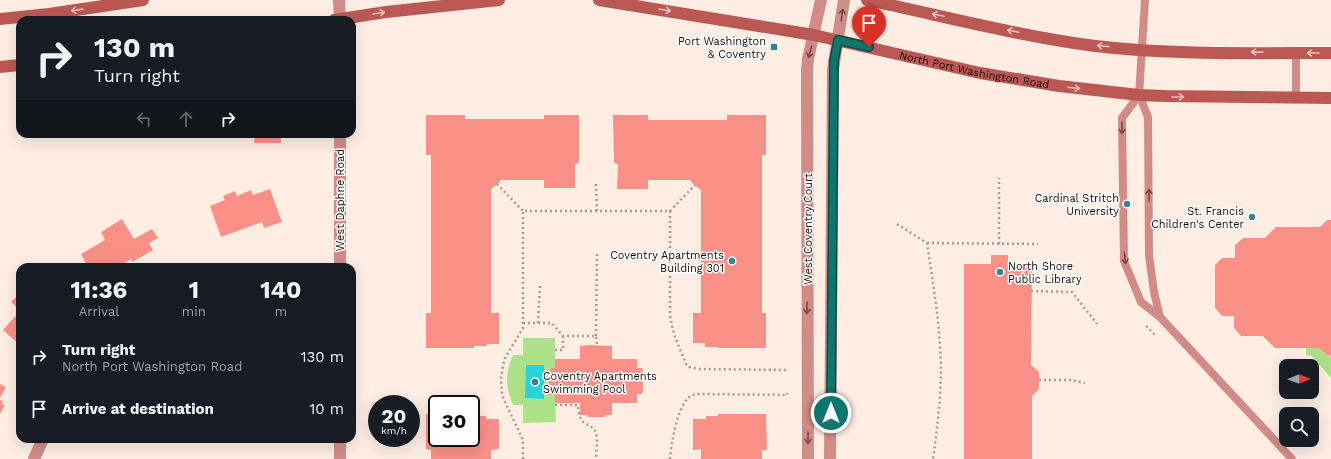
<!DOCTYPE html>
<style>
:root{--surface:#171b24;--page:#242831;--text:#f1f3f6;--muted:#9ea1a6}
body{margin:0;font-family:"Work Sans",sans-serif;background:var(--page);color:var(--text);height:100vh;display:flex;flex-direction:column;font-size:15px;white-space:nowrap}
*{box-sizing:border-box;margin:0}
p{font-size:13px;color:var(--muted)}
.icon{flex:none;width:22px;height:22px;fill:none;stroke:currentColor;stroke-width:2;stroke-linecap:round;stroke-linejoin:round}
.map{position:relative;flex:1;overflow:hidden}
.details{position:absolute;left:16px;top:263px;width:340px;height:180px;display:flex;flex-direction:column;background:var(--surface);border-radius:12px;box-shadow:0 4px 16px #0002}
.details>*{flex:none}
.top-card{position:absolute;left:16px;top:16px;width:340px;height:122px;border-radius:12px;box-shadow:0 4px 16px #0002;background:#171b24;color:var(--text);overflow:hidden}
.needle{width:26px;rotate:89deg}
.buttons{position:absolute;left:1279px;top:359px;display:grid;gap:8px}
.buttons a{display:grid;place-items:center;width:40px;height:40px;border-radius:8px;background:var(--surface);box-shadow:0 4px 16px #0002;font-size:20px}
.speed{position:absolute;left:368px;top:395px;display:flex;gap:8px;font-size:20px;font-weight:700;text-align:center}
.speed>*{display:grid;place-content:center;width:52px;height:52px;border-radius:50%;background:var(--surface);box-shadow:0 4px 16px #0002;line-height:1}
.speed small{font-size:10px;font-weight:400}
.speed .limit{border:2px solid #111;border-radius:6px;background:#fff;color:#111}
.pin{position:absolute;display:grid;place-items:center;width:34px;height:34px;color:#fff;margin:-41px -17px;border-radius:50% 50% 50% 0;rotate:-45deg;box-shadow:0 0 4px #0007}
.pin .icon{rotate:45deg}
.me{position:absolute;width:44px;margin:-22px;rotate:0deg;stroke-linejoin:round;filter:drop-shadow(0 0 3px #0008)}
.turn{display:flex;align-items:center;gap:14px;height:84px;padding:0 12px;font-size:18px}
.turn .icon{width:52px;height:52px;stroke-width:2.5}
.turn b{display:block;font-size:28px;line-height:34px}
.lanes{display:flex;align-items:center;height:38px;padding:0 12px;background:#0003;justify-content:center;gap:20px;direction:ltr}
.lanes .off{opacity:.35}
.eta{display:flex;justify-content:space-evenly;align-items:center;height:68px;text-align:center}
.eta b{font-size:24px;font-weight:700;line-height:28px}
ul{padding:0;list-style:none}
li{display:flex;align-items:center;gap:12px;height:52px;padding:0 12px}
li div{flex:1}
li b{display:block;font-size:15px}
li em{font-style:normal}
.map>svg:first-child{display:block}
.green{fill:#ade189}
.water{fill:#27d4da}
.building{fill:#f99088}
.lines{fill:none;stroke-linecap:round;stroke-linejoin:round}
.path{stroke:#a79a92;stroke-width:2.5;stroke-dasharray:2 3;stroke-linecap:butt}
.lane{stroke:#d18c87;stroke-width:8}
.street{stroke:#d18c87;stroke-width:12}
.secondary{stroke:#bb5854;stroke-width:12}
.oneway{stroke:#e4bcbb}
.oneway2{stroke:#734c47}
.route-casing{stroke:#0a4d48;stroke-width:10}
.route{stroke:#0f766e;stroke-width:7}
.poi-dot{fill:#3b808e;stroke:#fff;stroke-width:1.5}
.labels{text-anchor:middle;stroke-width:3;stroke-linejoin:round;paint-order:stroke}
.poi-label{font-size:11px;fill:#150c07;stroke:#fff;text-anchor:end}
.street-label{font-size:11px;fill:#150c07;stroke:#fff}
</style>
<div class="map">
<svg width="1331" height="459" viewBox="0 0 1331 459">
<rect width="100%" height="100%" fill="#fdede3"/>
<path class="green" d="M523,338H555V368H551L555,395L556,422L523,423V405H513C505,386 505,374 513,355H523Z
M1306,348H1319L1327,355H1331V378L1312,356L1306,355Z"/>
<path class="water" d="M526,365H544V399L525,398Z"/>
<path class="building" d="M426,115H465V119H544V115H579V163L575,164V188H544V180H500V182L491,189V313H499V344H487V346H474V348H426V313H431V155H426Z
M613,115H648V120H727V115H766V155H762V313H766V348H718V347H705V343H693V313H701V190L691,182V180H648V189H617L618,164L614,163Z
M255,134H281V143H254Z
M270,189L282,222L264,228L262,222L221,237L210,206L225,200L223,196L235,191L237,196L251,190L253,195Z
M122,219L134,239L152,229L158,238L149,243L153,250L132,262L131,259L118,267H88L81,254L105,240L101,232Z
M1327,220H1331V355H1327L1319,348H1275L1263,336H1241L1234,328V316H1222L1215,308V265L1222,258H1235V245L1243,238H1265L1276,227H1320Z
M991,255H1008V263H1032L1031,365L1039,372V389L1032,396V459H964V264H991Z
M20,293V310L11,302Z
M20,311V345L3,330Z
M588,345L612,346V359H637V368H642L643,372V390L642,394H637V403H612V415H605V417H587L588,415H580V403H555V395H550L549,390V372H550L551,368H555V359H580V346Z
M0,384L6,387L0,398Z
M0,400L3,401L2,404L5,405L0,414Z
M426,414H437V438H471V414H474V416H486V419H499V449L491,450V459H431V450L426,449Z
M718,414H766L767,450H762V459H701V449L693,450V419H706V416H718Z"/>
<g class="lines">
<path class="path" d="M497,184L523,211
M596,184L597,211
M670,211L695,185
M897,224L927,243C932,277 938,311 940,346C943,384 938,422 933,459
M927,243L1038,244
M999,244V178
M1031,291L1072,292L1097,324
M523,323H552L563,336H596L597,345
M538,323L540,284
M1146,326L1156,336
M596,336L597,252
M555,350H563V336
M1039,380H1071L1085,383
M555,405H578C579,430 591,420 596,433C598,440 596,452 596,459
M523,459V440L504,400L502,394L501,379L503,366L505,358L523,328V211H670V316L674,334L686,364L689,367L699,369L789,370
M670,459C671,444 677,409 688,398C691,395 695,394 700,394L787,395V393"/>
<path class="lane" d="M1145,0L1139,95L1148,117L1149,255L1154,292L1160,317
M1296,53V97
M1139,95L1122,118L1124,261L1141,302L1160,317L1292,459"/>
<path class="street" d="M339,0L340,20
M340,267V134
M340,439V459
M34,459L43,439
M808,459L807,70L808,59L821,0
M830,459L833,69L844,0"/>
<g class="secondary">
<path id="s1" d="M599,0L814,35L980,73L1059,86L1139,95L1165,96L1331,98"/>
<path d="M867,0C943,16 1019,36 1095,46C1172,55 1254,53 1331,53"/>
<path d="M0,19L49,14L143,0"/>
<path d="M334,20L386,12L499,0"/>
<path d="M0,67L20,65"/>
</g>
</g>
<defs><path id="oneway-shaft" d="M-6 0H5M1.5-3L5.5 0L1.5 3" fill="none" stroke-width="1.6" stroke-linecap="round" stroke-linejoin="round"/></defs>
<g class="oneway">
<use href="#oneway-shaft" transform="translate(77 10) rotate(172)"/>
<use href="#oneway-shaft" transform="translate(665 10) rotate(8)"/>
<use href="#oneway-shaft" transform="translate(379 13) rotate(-9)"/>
<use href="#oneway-shaft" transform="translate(938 15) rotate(-168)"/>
<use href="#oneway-shaft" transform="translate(1013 31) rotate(-168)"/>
<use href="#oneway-shaft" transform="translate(1103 46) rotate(-174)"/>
<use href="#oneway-shaft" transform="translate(1257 52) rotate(-179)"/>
<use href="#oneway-shaft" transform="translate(1313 53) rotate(-180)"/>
<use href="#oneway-shaft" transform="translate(1074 88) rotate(7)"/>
<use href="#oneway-shaft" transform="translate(1178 97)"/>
</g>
<g class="oneway2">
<use href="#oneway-shaft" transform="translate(842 15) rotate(-82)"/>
<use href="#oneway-shaft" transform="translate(810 52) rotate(104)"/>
<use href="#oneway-shaft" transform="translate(1122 128) rotate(89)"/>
<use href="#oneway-shaft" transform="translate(1149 195) rotate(-91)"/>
<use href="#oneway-shaft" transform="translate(1125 258) rotate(83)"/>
<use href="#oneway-shaft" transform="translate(807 308) rotate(91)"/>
<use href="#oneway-shaft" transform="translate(808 438) rotate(90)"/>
</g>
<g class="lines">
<g class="route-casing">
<path id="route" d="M831,413L834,61L838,40L869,47"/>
</g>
<use href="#route" class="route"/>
</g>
<g class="poi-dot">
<rect x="770" y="43" width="8" height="8" rx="2"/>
<circle cx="1127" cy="204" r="4"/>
<circle cx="1252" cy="217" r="4"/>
<circle cx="732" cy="261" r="4"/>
<circle cx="1000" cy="272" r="4"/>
<circle cx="535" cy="382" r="4"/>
</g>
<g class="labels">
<g class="poi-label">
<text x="766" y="45">Port Washington<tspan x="766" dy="13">&amp; Coventry</tspan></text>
<text x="1119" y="202">Cardinal Stritch<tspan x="1119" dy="13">University</tspan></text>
<text x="1244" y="215">St. Francis<tspan x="1244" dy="13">Children's Center</tspan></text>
<text x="724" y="259">Coventry Apartments<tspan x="724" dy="13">Building 301</tspan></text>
<text x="1008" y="270" text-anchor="start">North Shore<tspan x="1008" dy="13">Public Library</tspan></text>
<text x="543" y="380" text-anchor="start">Coventry Apartments<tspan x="543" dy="13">Swimming Pool</tspan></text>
</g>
<g class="street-label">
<text dy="4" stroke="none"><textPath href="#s1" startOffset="382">North Port Washington Road</textPath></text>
<text transform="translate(340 200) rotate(-90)" y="4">West Daphne Road</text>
<text transform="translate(808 229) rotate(-90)" y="4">West Coventry Court</text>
</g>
</g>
</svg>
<div class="buttons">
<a><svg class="needle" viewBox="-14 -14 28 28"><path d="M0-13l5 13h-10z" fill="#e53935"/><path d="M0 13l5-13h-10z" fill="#9ea1a6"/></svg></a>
<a><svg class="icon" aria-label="search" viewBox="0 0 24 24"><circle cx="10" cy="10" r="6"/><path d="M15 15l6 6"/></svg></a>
</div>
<div class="speed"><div>20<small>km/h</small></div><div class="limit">30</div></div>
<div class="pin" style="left:869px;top:47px;background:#d93025"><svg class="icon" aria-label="arrive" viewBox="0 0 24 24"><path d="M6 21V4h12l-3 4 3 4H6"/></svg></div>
<svg class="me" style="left:831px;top:413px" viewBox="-20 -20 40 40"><circle r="17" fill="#0f766e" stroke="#fff" stroke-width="3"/><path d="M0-11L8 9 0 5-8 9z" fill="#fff"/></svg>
<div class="top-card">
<div class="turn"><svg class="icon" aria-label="right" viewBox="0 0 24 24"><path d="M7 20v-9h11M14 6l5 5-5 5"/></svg><div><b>130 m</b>Turn right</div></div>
<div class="lanes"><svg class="icon off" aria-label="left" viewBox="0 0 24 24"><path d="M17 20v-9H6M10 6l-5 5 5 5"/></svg><svg class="icon off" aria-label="ahead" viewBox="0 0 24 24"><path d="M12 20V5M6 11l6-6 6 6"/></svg><svg class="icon" aria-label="right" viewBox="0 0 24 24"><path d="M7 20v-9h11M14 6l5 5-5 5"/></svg></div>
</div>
<section class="details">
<div class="eta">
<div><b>11:36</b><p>Arrival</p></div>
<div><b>1</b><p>min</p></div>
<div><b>140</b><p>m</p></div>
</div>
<ul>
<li><svg class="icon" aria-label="right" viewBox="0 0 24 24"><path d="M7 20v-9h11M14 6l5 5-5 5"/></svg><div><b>Turn right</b><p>North Port Washington Road</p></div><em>130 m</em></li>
<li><svg class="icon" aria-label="arrive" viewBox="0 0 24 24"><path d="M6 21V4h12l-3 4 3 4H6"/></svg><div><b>Arrive at destination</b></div><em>10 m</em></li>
</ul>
</section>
</div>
